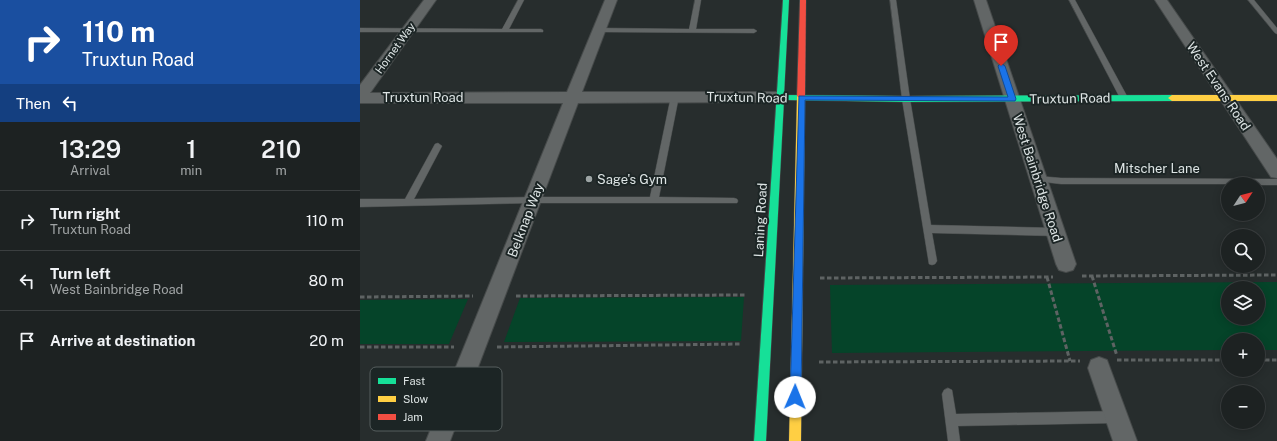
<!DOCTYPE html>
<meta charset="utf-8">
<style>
:root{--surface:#1d2222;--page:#252a2a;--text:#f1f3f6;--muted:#a0a4a5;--line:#3b3f40}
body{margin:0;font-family:"Public Sans",sans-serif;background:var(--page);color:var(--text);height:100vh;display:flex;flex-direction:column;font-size:15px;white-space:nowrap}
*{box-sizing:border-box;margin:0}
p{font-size:13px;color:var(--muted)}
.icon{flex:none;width:22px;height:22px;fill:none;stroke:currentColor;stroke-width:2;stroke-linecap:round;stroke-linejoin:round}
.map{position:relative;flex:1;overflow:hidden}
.details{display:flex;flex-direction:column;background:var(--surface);width:360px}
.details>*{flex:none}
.top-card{background:#1a4fa0;color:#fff;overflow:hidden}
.needle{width:26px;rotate:54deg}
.tools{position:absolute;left:861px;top:177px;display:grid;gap:8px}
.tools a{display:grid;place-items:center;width:44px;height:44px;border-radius:50%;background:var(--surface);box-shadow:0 2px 10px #0003,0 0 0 1px var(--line);font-size:20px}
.pin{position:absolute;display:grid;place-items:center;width:34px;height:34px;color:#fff;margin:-41px -17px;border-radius:50% 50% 50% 0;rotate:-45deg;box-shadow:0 0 4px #0007}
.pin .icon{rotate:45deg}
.me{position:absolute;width:44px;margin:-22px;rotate:1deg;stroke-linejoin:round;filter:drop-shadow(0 0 3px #0008)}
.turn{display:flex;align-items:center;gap:14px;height:84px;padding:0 16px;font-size:18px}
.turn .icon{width:52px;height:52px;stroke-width:2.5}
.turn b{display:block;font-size:28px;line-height:34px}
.then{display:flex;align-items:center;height:38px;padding:0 16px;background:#0003;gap:8px;font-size:15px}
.eta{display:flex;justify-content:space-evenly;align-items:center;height:68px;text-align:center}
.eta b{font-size:24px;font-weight:600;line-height:28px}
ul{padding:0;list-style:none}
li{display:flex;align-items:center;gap:12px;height:60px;padding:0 16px;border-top:1px solid var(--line)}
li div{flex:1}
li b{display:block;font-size:15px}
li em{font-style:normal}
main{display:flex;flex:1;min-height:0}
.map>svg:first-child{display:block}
.green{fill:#054429;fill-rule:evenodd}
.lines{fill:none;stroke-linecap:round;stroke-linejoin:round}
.lane-casing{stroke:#464a4a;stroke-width:1}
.street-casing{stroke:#464a4a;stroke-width:2}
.fast-casing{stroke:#464a4a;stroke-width:1}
.slow-casing{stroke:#464a4a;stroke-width:1}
.jam-casing{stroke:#464a4a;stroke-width:1}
.path{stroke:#5e6363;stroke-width:3;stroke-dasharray:4.5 2.5;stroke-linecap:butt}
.lane{fill:#626666;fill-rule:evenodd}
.street{fill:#626666;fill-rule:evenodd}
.fast{fill:#16e098;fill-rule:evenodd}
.slow{fill:#ffcf43;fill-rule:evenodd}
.jam{fill:#f24e42;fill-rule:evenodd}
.route{fill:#1a73e8;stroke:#114b97}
.poi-dot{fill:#9da4a4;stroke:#1c2525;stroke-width:1.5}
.labels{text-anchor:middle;stroke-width:4;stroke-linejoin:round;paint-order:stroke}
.far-street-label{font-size:11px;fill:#dde4e4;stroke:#1c2525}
.street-label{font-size:13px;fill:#dde4e4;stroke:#1c2525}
.poi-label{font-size:13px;fill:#dde4e4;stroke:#1c2525;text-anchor:start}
.key{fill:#1c2525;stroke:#565e5e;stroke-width:1}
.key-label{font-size:11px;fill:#dde4e4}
</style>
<main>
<section class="details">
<div class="top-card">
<div class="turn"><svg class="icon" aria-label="right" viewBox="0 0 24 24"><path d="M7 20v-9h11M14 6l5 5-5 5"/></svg><div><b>110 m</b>Truxtun Road</div></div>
<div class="then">Then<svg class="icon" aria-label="left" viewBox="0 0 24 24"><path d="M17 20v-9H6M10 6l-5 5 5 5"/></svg></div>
</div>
<div class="eta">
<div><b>13:29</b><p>Arrival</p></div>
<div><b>1</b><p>min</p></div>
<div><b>210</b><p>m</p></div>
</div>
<ul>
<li><svg class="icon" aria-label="right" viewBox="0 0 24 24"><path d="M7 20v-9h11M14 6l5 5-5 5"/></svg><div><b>Turn right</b><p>Truxtun Road</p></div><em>110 m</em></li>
<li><svg class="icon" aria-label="left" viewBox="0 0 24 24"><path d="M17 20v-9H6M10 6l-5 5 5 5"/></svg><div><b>Turn left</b><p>West Bainbridge Road</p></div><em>80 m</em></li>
<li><svg class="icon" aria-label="arrive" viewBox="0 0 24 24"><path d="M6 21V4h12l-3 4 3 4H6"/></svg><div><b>Arrive at destination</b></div><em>20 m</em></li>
</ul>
</section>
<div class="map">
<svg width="917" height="441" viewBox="0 0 917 441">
<rect width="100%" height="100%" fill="#272d2d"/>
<path class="green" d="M917,282V350H898V340H868V350L472,353L470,285ZM868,288H898V318H868Z
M384,297L381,341L144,342L160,298Z
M108,299L89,344H0V300Z"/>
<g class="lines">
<g class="lane-casing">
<path id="lane" d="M158,0H164L149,29H181L183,30V32H0V28L142,29Z
M335,0H341L336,29H394L397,31L394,33L240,32L237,30L240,28L329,29Z
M530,0H536L550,99L571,225L696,228L699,229L701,232L699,235L696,236L572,233L577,261L575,264L572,265L569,264L542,99Z
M709,0H715L768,98L767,100H761L760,98Z
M888,0H894L917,28V34L915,33Z
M315,93L319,96L299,197L374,198L377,199L378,201L377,203H173L0,207V199H45L75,144L78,143L82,146L54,199L173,197H290L311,96Z
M678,176L701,178L917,179V185H898V184H701L675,181L674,179Z
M588,388L592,390L596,414L757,411L761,413L763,417L761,421L757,423L598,426L600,441H588L582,394L584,390Z"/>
</g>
<g class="street-casing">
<path id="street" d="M64,0H76L10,93L207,92L245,0H257L222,92H420L425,93L427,97L425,101L420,102L218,103L90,441H66L203,103H0V85Z
M614,0H626L716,264L713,270L706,272L699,270L696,264Z
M795,0H807L917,159V178L911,177Z
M739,357L747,360L777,441H753L728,368L731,360Z"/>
</g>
<g class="fast-casing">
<path id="fast" d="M423,0H429L424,95L546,96L812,95L816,98L812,101L546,102L424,100L406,441H394Z"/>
</g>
<g class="slow-casing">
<path id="slow" d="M441,93L445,96L441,441H429L437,96Z
M812,95H917V101H812L808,98Z"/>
</g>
<g class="jam-casing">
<path id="jam" d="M440,0H446L445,96L441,99L437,96Z"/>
</g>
<path class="path" d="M722,276L917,275
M732,276L757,356
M687,277L710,361
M460,278L693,277
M156,296L385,295
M0,297L113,296
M0,347H94
M137,347L382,344
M757,360H868
M898,360H917
M459,362L720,361"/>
<use href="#lane" class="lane"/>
<use href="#street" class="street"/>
<use href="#fast" class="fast"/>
<use href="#slow" class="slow"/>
<use href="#jam" class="jam"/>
</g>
<path class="route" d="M641,63L645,66L656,99L655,101L445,100L441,397L439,401L435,402L431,401L430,397L439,96L648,97L638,66Z"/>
<circle class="poi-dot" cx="229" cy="179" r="4"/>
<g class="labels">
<g class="far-street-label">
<text transform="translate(35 48) rotate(-54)" y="4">Hornet Way</text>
</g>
<g class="street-label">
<text transform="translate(859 86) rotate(56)" y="5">West Evans Road</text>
<text x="63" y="102">Truxtun Road</text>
<text transform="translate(387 97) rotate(1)" y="5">Truxtun Road</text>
<text transform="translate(710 98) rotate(-1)" y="5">Truxtun Road</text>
<text x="797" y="173">Mitscher Lane</text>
<text transform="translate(678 178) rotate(72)" y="5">West Bainbridge Road</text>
<text transform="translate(165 220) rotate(-69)" y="5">Belknap Way</text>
<text transform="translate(400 220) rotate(-87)" y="5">Laning Road</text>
</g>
<g class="poi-label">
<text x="237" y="184">Sage's Gym</text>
</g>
</g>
<rect x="10" y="367" width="132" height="64" rx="6" class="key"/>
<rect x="18" y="378" width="18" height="6" fill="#16e098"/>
<rect x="18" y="396" width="18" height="6" fill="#ffcf43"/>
<rect x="18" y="414" width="18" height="6" fill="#f24e42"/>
<g class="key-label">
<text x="43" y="385">Fast</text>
<text x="43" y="403">Slow</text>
<text x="43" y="421">Jam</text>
</g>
</svg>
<div class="tools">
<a><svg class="needle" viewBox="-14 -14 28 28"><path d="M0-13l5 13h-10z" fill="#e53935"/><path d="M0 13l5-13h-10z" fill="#a0a4a5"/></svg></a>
<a><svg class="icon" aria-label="search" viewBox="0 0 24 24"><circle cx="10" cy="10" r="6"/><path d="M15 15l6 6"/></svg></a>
<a><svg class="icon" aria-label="layers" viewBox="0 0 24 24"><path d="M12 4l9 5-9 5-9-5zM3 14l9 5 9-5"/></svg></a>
<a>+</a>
<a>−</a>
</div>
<div class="pin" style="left:641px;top:66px;background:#d93025"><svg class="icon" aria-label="arrive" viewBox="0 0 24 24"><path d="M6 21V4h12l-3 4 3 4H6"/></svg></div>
<svg class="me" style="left:435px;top:397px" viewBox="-20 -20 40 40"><circle r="19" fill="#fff"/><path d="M0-13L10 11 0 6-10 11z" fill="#1a73e8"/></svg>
</div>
</main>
